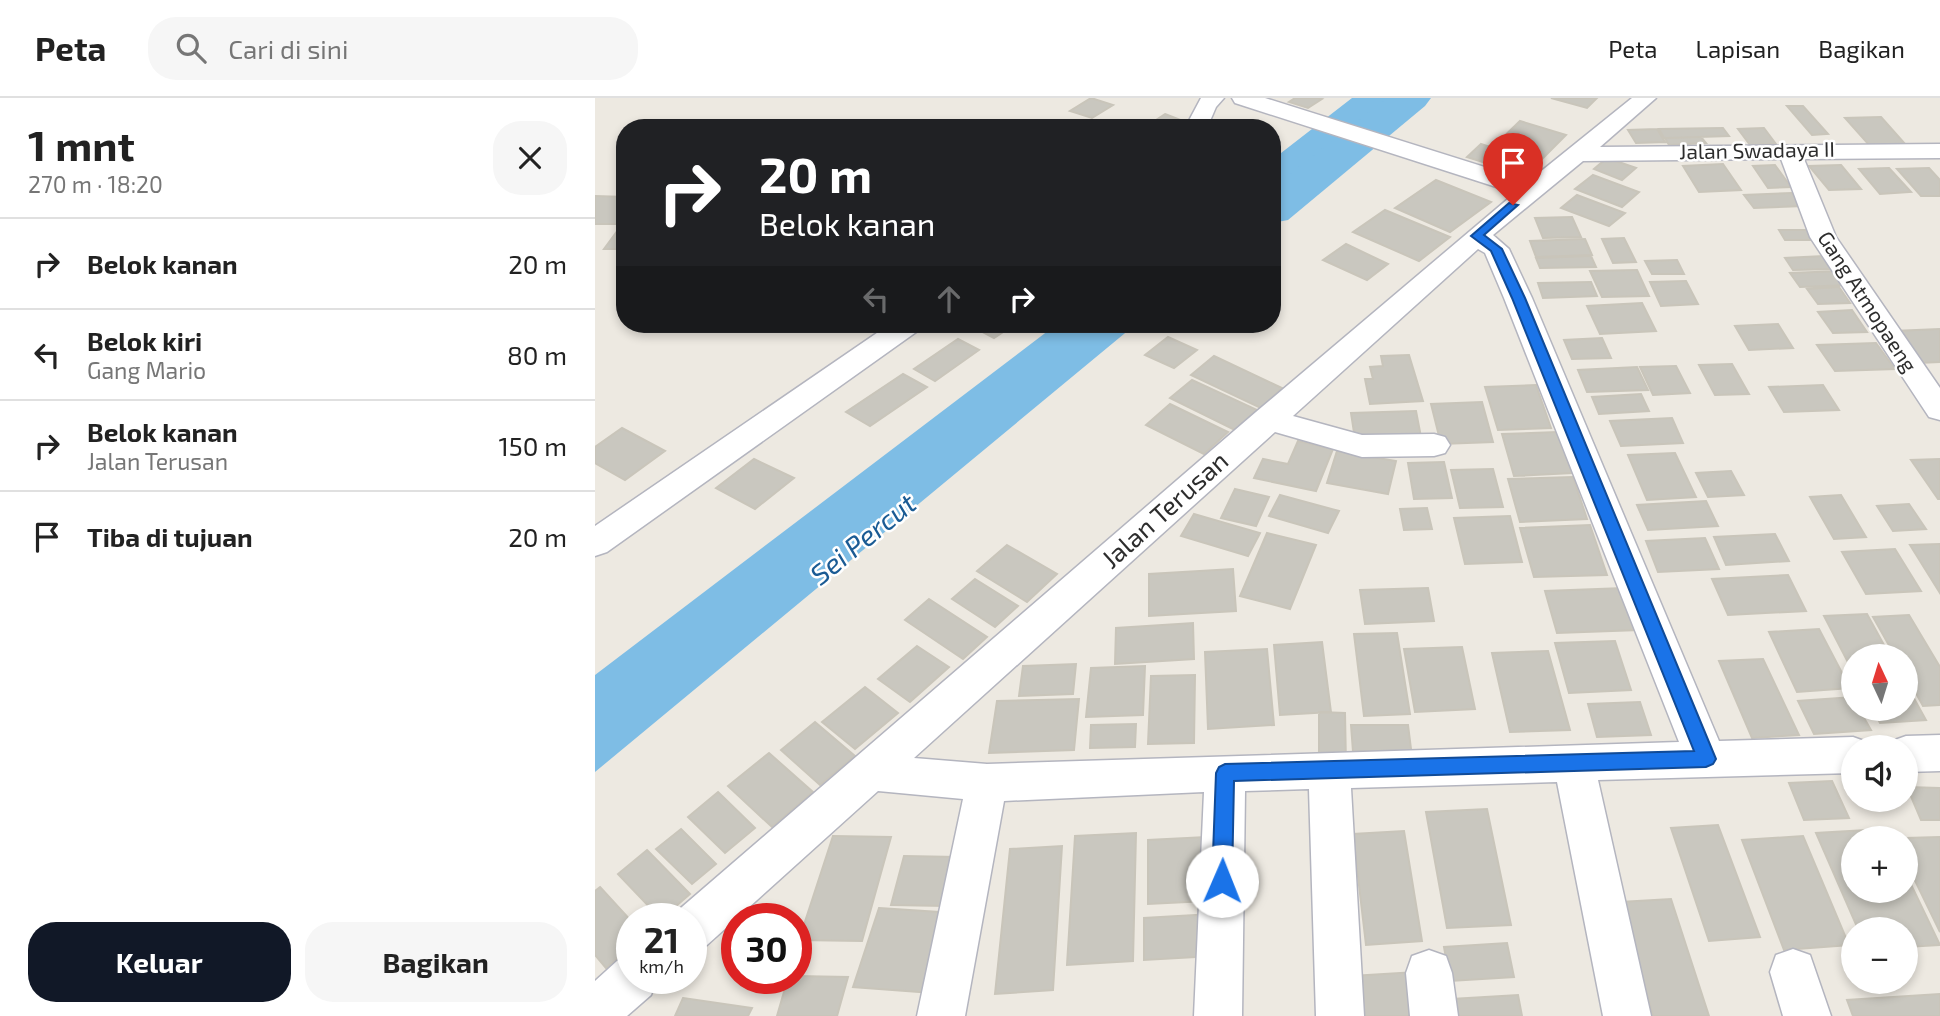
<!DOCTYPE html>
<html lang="id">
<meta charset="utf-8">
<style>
:root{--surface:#fff;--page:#f6f6f6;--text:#222;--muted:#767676;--line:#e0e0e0;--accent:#111827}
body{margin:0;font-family:"Exo 2",sans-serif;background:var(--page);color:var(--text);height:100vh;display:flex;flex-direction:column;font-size:26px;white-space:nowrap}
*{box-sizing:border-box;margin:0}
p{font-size:23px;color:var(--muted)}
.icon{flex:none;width:38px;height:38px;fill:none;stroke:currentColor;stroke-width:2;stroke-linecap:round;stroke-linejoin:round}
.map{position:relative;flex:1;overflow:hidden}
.drawer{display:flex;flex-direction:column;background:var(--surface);width:595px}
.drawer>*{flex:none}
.guide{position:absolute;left:21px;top:21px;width:665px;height:214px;border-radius:28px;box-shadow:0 4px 10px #0003;background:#202124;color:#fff;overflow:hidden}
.needle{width:46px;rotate:356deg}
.buttons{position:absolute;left:1246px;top:546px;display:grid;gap:14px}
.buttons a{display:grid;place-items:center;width:77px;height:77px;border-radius:50%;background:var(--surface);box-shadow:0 4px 10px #0003;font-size:35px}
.speed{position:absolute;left:21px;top:805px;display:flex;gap:14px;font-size:35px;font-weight:700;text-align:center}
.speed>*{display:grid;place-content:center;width:91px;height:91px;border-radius:50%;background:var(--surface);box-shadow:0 4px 10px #0003;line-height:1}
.speed small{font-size:18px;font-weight:400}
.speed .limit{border:10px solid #d22;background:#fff;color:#111}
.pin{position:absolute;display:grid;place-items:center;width:60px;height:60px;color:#fff;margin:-72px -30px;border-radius:50% 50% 50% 0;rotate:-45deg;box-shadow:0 0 7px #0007}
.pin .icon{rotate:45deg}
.me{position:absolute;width:77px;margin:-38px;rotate:1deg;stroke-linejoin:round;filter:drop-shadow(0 0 5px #0008)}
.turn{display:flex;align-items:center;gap:24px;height:147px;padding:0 28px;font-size:32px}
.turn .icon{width:91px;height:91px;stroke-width:2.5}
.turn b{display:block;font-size:49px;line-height:60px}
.lanes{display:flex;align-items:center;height:66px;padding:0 28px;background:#0003;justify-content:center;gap:35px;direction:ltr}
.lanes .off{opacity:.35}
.round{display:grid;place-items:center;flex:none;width:74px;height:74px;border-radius:28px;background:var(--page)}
.headline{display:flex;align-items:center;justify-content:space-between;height:119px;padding:0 28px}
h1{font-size:42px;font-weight:700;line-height:52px}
.cta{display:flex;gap:14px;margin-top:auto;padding:14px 28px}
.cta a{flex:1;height:80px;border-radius:28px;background:var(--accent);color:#fff;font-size:28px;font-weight:700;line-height:80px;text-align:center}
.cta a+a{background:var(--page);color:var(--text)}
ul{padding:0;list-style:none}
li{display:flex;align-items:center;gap:21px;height:91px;padding:0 28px;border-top:2px solid var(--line)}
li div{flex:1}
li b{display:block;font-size:26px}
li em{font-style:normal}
header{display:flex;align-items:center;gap:42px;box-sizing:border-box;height:98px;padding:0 35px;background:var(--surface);border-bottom:2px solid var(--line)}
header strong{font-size:33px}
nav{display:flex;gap:38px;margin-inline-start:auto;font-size:24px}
.search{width:490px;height:63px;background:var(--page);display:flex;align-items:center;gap:18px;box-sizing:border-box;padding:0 24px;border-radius:28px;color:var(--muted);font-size:26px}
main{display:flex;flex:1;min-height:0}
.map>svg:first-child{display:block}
.water{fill:#7ebde5}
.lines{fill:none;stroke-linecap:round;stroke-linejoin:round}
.river{fill:#7ebde5;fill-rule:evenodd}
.building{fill:#c9c7bf;stroke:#c9c5ba;stroke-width:2}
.minor-casing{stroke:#b4b5bf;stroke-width:3}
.minor{fill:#fff;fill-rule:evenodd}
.route{fill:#1a73e8;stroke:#114b97;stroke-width:2}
.labels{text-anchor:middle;stroke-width:5;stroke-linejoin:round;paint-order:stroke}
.far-street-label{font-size:21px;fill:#2d2d2d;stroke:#fff}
.street-label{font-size:26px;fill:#2d2d2d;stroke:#fff}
.water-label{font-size:28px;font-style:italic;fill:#1a5b94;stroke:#fff}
</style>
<header>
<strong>Peta</strong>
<div class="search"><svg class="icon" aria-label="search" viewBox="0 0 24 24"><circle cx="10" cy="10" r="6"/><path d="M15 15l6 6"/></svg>Cari di sini</div>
<nav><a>Peta</a><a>Lapisan</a><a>Bagikan</a></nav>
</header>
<main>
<section class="drawer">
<div class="headline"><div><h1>1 mnt</h1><p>270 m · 18:20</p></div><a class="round"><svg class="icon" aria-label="close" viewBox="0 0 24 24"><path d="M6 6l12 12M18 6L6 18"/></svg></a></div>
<ul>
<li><svg class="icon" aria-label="right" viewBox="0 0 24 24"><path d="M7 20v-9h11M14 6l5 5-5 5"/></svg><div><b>Belok kanan</b></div><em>20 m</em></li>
<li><svg class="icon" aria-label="left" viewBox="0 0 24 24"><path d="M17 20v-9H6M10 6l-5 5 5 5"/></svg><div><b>Belok kiri</b><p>Gang Mario</p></div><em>80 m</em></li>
<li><svg class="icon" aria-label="right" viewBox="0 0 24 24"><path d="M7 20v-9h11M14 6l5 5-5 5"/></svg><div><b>Belok kanan</b><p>Jalan Terusan</p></div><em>150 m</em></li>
<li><svg class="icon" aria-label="arrive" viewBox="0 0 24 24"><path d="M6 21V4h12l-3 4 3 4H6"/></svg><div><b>Tiba di tujuan</b></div><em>20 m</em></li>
</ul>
<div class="cta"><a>Keluar</a><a>Bagikan</a></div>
</section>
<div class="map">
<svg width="1345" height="918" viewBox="0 0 1345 918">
<rect width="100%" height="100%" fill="#ede9e1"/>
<path class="water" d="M757,0H814L677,113V62Z
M462,226H541L0,674V577Z"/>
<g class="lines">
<path class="river" d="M792,0H836L830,8L693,122L677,125V90Z"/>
</g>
<path class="building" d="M496,0L518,7L497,20L475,13Z
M700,0H723L727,1L713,10L694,4Z
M956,0H1002L992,10Z
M1192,8H1208L1233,36L1217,37Z
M570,16L593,25L585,30H549Z
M1286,19L1311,47L1275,48L1250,20Z
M925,23L971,37L947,61L900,47Z
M1128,30L1134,38L1069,40L1064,31Z
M1169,30L1181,46L1155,47L1143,31Z
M1062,31L1070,44L1041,45L1033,32Z
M1106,39L1111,45L1074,47L1070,40Z
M886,46L939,63L926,76L872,59Z
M1012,60L1041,70L1027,82L999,71Z
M1128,66L1146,92L1104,94L1088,68Z
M1180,67L1196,89L1173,90L1158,68Z
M1246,67L1266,91L1234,92L1214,68Z
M1294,70L1316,94L1285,96L1264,71Z
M1334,70L1345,82V98H1326L1302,71Z
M998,77L1044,94L1027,109L980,91Z
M841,82L896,104L855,134L800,110Z
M1197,95L1207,108L1159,110L1149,97Z
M982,97L1030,115L1014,128L966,110Z
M0,98L30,99V117L23,126H0Z
M790,112L855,139L824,163L758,134Z
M977,119L986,139L948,140L940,120Z
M23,132H30L28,151H9Z
M1184,132H1217L1223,142H1190Z
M1029,140L1041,164L1018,165L1007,141Z
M990,141L997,157L941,159L935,143Z
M751,146L793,166L772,182L728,162Z
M996,158L1001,169L945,170L941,160Z
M1229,158L1238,171L1198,172L1190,160Z
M1082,162L1089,176H1057L1050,163Z
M1042,172L1054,198L1007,199L995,173Z
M1246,173L1256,187L1205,189L1195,175Z
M1091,183L1103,206L1066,208L1055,184Z
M996,184L1002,198L948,200L943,185Z
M1244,189L1255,205L1223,206L1212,191Z
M1047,205L1061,233L1005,236L992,208Z
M1257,212L1272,234L1238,235L1223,214Z
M379,226H420L399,240L376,228Z
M1183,226L1198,250L1154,252L1140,228Z
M1345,231V264L1323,265L1299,233Z
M573,239L602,252L579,270L550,257Z
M1007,240L1016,260L977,261L969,242Z
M363,241L384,252L340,283L319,271Z
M1281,245L1300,271L1240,273L1222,247Z
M814,257L828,303L775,306L770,281H778L775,269L788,268L786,258Z
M619,258L687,290L666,310L596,277Z
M1137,266L1154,296L1120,297L1104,267Z
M1081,268L1095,295L1058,297L1045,269Z
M1042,269L1053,292L992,294L983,272Z
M308,276L332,289L275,328L251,314Z
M597,282L662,312L640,332L575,300Z
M941,287L956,330L903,332L890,289Z
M1228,287L1244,312L1189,314L1174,289Z
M1046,296L1054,313L1004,316L997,299Z
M887,304L898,344L846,346L836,306Z
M575,306L633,334L609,356L551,327Z
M821,313L826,339L760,341L756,315Z
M1077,320L1088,345L1026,348L1015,323Z
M27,330L70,353L30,382L0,365V349Z
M963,334L977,375L919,378L907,336Z
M703,343L738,351L721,393L659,380L668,361L693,366Z
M742,353L801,363L793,396L732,385Z
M1080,355L1101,399L1052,402L1033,357Z
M159,361L199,380L160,411L121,390Z
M1345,361V401H1343L1316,362Z
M849,364L857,400L819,401L813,365Z
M898,371L908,409L865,410L856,372Z
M1136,373L1149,397L1113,399L1101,375Z
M978,379L992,421L925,424L913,381Z
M640,391L674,399L661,428L626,420Z
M685,397L744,413L733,435L674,418Z
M1246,397L1271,439L1239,441L1215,399Z
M1111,403L1123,428L1053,432L1042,407Z
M1314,406L1331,431L1298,433L1282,408Z
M832,410L837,431L809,432L805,411Z
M599,416L665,435L653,458L586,438Z
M915,418L927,464L870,466L859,420Z
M995,427L1012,477L939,479L925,430Z
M672,435L721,447L695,511L645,498Z
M1180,436L1194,463L1131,467L1119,439Z
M1110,440L1124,471L1063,474L1051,443Z
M1345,446V495L1315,447Z
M412,447L462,476L432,504L382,473Z
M1300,451L1326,493L1271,496L1247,454Z
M638,471L641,513L554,518V476Z
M1193,477L1211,513L1133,517L1117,481Z
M380,481L423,508L400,529L357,501Z
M833,490L839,523L770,526L765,492Z
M1029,490L1044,532L962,535L950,493Z
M334,501L392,539L368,561L310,522Z
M1272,516L1295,558H1258V574L1229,518Z
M1314,517L1345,569V607L1328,608L1311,577V558H1300L1278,519Z
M598,525L599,561L520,566L521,530Z
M1224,531L1255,590L1202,594L1174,534Z
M802,535L815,616L769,618L759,536Z
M1020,543L1036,592L974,595L960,545Z
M727,544L736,614L685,617L679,547Z
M322,548L354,569L315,604L283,581Z
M867,549L880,611L820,614L809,551Z
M672,551L679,627L613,631L610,554Z
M953,553L975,632L915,634L897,555Z
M1168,561L1204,637L1157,640L1124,563Z
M481,566L478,596L424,598L428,568Z
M550,568L548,617L491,619L496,570Z
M600,577L599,645L553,646L556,578Z
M1311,586L1331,622L1285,625L1278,611H1311Z
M270,589L303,615L260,651L227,624Z
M1258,599V611H1264L1276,632L1219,636L1203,603Z
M484,601L479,652L394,655L402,603Z
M1045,604L1056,637L1002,639L993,606Z
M724,614L750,615L751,667H724Z
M220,624L260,658L225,687L186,652Z
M541,626L540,649L495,650L496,627Z
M756,627H813L818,667H759Z
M174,655L218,694L177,729L133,688Z
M1237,683L1254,720L1209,722L1194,685Z
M1312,689L1345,690V722H1326Z
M123,694L160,730L130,755L93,719Z
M892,711L916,827L852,830L831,714Z
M1123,727L1165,839L1114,843L1076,730Z
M86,731L121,766L97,786L61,751Z
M1289,731L1293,740H1258V793H1311V776L1345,847L1311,849V831H1263L1221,735Z
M809,733L827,843L771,847L758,736Z
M541,735L538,863L472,867L480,738Z
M238,738L296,739L267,843L204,842Z
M1208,738L1254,847L1189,852L1147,742Z
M611,739L612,803L553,806V742Z
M1345,739V834L1311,764V740Z
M467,748L458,892L400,896L415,751Z
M52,752L95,796L66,821L23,776Z
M309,758L362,759L351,808L296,807Z
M5,789L37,824V849L11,870L0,857V793Z
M1076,801L1114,918H1058L1026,804Z
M284,810L359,815L337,895L258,889Z
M617,816L618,858L549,862V820Z
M912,845L919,879L855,883L849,849Z
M821,874L828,918H761L757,878Z
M201,878L253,879L242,918H182L193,880Z
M1345,896V918H1258L1252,902Z
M923,897L927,918H860L857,901Z
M88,900L157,910L153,918H80Z"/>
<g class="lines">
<g class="minor-casing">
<path id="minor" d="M606,0H629L621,9L612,30H590Z
M637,0H670L934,83L1037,0H1061L1005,49L1345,46V60L1209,61L1241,139L1345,290V322L1334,319L1215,139L1186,61L988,63L898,137L914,151L937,200L1124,643L1258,639L1272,644L1275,649H1258V675L1003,682L1056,918H1008L962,684L756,690L769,918H721L714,691L650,693L647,918H599L609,694L409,703L370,918H322L368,701L283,693L112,847L96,853V821H77L80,815L661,314L920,95L640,5ZM883,151L890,155L909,200L1084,644L392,666L319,660L680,334L767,359L839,358L850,355L855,347L850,339L839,336L767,337L698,318Z
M295,226H328L324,232L12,454L0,458V428Z
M1345,637V673L1311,674V649H1294L1297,643L1311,638Z
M1198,851L1215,857L1236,918H1188L1175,874L1181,857Z
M834,852L851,858L857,875L863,918H815L811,875L817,858Z
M37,857V880H62L56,897L32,918H0V883L22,863Z"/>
</g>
<use href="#minor" class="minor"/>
</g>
<path class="route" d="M914,105L923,107L889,137L907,151L930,200L1121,661L1118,666L1111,669L639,683L637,783L634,790L627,793L620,790L617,783L621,675L624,669L630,666L1099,653L917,200L896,153L876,138Z"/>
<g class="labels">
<g class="far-street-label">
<text transform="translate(1162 53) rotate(-1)" y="7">Jalan Swadaya II</text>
<text transform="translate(1272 204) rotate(57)" y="7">Gang Atmopaeng</text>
</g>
<g class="street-label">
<text transform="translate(570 412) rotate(-42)" y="9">Jalan Terusan</text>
</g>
<g class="water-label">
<text transform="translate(268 441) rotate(-39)" y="10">Sei Percut</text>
</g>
</g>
</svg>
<div class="buttons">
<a><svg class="needle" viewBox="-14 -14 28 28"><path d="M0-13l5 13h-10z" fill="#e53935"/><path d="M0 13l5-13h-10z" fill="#767676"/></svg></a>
<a><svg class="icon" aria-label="sound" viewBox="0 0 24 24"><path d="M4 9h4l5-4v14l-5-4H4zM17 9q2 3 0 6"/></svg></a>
<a>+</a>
<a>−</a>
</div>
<div class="speed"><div>21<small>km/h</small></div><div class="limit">30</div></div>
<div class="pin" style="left:918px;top:107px;background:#d93025"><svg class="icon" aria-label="arrive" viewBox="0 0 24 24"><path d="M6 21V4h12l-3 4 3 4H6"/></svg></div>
<svg class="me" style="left:627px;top:783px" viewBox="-20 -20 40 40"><circle r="19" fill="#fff"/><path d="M0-13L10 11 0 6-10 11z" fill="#1a73e8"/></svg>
<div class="guide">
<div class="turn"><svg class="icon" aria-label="right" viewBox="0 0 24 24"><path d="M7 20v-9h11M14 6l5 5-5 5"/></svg><div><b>20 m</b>Belok kanan</div></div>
<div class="lanes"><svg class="icon off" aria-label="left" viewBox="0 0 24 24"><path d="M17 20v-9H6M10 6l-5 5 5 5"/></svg><svg class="icon off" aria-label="ahead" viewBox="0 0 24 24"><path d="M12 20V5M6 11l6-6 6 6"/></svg><svg class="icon" aria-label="right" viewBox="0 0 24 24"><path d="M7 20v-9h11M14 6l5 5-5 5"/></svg></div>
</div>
</div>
</main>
